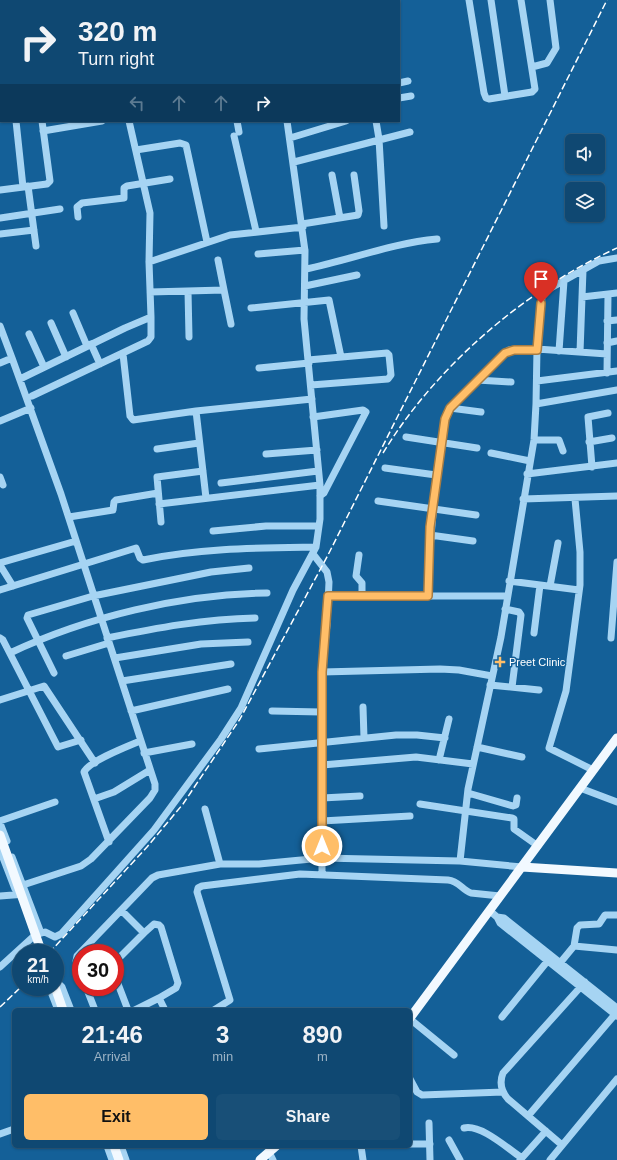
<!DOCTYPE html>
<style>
:root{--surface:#0f4872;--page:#184f77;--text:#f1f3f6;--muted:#9bb2c4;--line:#2f6084;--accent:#ffbe68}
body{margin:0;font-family:Arial,sans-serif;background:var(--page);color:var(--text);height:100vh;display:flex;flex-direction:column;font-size:15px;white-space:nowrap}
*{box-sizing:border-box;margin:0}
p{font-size:13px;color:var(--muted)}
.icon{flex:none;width:22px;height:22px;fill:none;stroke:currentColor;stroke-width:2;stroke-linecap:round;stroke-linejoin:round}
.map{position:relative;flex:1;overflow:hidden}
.sheet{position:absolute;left:12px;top:1008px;width:400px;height:140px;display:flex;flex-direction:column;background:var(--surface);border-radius:6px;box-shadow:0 1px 3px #0004,0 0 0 1px var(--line)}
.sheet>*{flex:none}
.banner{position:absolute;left:0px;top:0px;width:400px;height:122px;box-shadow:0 1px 3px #0004,0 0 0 1px var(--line);background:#0f4872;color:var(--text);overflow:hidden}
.controls{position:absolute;left:565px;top:134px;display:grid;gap:8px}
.controls a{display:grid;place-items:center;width:40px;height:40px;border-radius:6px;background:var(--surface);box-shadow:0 1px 3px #0004,0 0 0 1px var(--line);font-size:20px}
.speed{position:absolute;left:12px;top:944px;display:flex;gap:8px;font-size:20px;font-weight:700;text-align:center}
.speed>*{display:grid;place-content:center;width:52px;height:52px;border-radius:50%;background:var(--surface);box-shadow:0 1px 3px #0004,0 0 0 1px var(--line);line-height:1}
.speed small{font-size:10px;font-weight:400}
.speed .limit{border:6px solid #d22;background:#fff;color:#111}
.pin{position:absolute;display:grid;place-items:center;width:34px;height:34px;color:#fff;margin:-41px -17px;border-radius:50% 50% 50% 0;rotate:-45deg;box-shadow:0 0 4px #0007}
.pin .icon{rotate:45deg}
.me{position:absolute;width:44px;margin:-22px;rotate:0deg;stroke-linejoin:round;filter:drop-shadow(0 0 3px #0008)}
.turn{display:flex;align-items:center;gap:14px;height:84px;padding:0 12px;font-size:18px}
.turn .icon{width:52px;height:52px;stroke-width:2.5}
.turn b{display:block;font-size:28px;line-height:34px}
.lanes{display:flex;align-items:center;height:38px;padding:0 12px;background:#0003;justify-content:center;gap:20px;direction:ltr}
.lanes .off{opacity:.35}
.eta{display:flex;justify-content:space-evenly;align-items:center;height:68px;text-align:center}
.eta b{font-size:24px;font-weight:700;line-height:28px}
.primary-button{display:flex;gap:8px;margin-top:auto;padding:8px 12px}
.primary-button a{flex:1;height:46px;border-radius:6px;background:var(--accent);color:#111;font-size:16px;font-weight:700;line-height:46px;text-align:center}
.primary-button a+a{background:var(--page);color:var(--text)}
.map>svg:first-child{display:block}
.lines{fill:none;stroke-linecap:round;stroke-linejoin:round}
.minor{stroke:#a6d4f3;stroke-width:7}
.major{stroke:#f2f9ff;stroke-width:9}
.rail{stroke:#fff;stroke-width:1.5;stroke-dasharray:7 3;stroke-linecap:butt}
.major-bridge{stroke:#f2f9ff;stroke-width:9}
.route-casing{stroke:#a67c44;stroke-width:10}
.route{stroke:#ffbe68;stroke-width:7}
.poi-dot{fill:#ffbe68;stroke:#146098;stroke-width:1.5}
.labels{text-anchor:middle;stroke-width:3;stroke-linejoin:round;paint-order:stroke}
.poi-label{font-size:11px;fill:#fff;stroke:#146098;text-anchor:start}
</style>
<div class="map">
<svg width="617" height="1160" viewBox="0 0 617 1160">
<rect width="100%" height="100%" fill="#146098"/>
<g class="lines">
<path class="minor" d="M89,0V1
M113,0V1
M192,0V1
M269,0V1
M469,0L484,93L486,98L489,99L532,92L535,89L521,0
M491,0L505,96
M0,18H1
M0,44H1
M532,67L547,63L556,48L550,0
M399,83L408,81
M399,98L411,96
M0,102H1
M16,121L23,187
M237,121L239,132
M376,121L379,139L384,226
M43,131L102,121
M234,136L256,231
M290,138L346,121
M136,150L180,143L186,145L207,242
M294,162L410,132
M332,175L340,218
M28,186L36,246
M0,190L47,184L50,181L42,121
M78,217L77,207L82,203L124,198V188L127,186L170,179
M0,218L60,209
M302,224L358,215L359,211L354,175
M0,234L34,230
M258,254L305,250
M218,260L224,290
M149,262L230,235L303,227
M306,269C350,260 392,243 437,239
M305,286L357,275
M188,291L189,337
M150,292L224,290L231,324
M582,297L617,293
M251,308L329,300L341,357
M73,313L87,346
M607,321L617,320
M51,323L66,357
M0,326L12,358
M29,334L44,367
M607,343L617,341
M91,344L100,364
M559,351L564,281
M580,352L583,270
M123,354L130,416L133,420L196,411L312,399
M308,360L387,353L389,355L391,375L388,379L311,385
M0,363L12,358L61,494L155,784V790L150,798L91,859L81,866L23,885
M259,368L309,363
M607,373L608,295
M20,379L125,328L151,317L149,262L150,213L129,121
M477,380L511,382
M537,381L617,371
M32,396L148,341L151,337V317
M536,404L617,390
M450,408L481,412
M196,411L206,498
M313,417L363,410L366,412L324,493L320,496
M0,421L31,408
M406,437L477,448
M534,440H559L563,451
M589,442L612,438
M157,449L199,443
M491,453L530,461
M266,454L317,450
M592,467L588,417L608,413
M385,468L436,475
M527,474L617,463
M0,477L3,485
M221,483L318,471
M523,499L617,496
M575,499L580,552V585L566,691L549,748L593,770
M378,501L476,515
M159,504L320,485
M69,517L113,510L114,502L116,500L158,493
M161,522L157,477L203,471
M213,531L266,526H319
M430,535L473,541
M313,554L327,572L329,582L327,625L322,672V874
M359,555L356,576L362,583V596
M0,563L76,541
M0,565L13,586
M509,581L579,590
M550,586L558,543
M0,590L136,548L140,558L143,560C201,548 258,548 316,547
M328,596H507
M428,596C429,536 436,478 445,419L450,408L509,350L537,349L607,354
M505,609L519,612L521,615L512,687
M534,633L540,585
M0,638L3,640L58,747L81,740
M107,638C156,628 204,619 255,618
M611,638L617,562
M10,653C86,617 182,594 267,593
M66,656L109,643
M115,658L201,644L248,642
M322,672L440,669L459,670L492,676
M54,673L27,618L28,615L93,596L211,572L249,568
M122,681L231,664
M490,685L539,690
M0,700L44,686L95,763
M363,707L364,738
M131,711L228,689
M272,711L321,712
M477,747L522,757
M259,749L396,735H417L445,738
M144,753L192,744
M439,760L449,719
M322,765L416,757L473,764
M580,788L617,802
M468,793L513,806L516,805L517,798
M322,798L360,796
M94,799L114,792L150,770
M420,804L512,818L514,819V829L538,846
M205,809L220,864
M0,821L55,802
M322,821L410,816
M0,823L7,841
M109,842L84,772C89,761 128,746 140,741
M0,850L15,889
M12,857L41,933
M460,861L468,789L501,637L534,440L536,404L537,349L542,297L549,289L599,261L617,258
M0,896L26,894
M122,911L144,933L154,924L159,925L161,927L178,983L176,988L159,998L165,1010
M490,911L497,917L500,923L617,1016
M497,917L504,918L617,1008
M574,946L577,928L580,925L599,924L605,915H617
M115,962L144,933
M560,963L574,946L617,950
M0,967L35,935L45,932L55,937L61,934L154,830L221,739L241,708L293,590L316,547L320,519V485L304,319L305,251L287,121
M81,975L76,961L77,956L152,878L158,875L220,864H259L322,858L460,861L522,867
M115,976L128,1010
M54,987L51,992L58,1010
M55,987L60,985L62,987L71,1010
M86,987L95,1010
M135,1010L159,998
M214,1010L230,1000L197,892L198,888L202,886L300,874L448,880C459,881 462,890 471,893L500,896
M502,1017L550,958
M410,1019L454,1055
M410,1079L417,1092L422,1095L503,1092
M528,1116L617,1012
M429,1123L430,1160
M464,1128C481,1124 507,1148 522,1158
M0,1134L14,1129
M449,1140L460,1160
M410,1144H430
M562,1145L508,1099C501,1091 499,1083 503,1073L585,982
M107,1146L112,1160
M121,1146L126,1160
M361,1146L363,1160
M270,1154L273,1160
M520,1160L546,1131
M550,1160L617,1079"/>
<path class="major" d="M522,867L617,873
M55,987L63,1010
M410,1018L617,738
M114,1146L119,1160
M260,1160L276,1146"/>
<path class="rail" d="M383,453C436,366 525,290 617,248
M49,953L147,847L183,804L240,719L328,555L607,0
M0,1007L21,987"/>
<path class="major-bridge" d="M0,835L42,953"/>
</g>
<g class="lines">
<g class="route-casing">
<path id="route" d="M322,846V672L328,596H428L430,527L445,419L450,408L505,353L514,350H537L541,303"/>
</g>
<use href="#route" class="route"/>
</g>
<path class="poi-dot" d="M498 656h4v4h4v4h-4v4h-4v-4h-4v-4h4z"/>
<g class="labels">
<g class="poi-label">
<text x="509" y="666">Preet Clinic</text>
</g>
</g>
</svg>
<div class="controls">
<a><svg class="icon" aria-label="sound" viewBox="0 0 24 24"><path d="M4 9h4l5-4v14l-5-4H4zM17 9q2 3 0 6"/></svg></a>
<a><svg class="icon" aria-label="layers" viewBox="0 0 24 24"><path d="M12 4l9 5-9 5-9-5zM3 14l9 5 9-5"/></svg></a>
</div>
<div class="speed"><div>21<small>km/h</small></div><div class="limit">30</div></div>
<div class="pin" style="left:541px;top:303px;background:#d93025"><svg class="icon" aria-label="arrive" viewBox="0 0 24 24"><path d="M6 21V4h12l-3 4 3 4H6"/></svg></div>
<svg class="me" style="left:322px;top:846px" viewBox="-20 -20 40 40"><circle r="17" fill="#ffbe68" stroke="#fff" stroke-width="3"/><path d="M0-11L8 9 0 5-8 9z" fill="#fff"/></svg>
<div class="banner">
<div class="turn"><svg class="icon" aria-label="right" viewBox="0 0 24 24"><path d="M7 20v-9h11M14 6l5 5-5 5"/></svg><div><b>320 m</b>Turn right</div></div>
<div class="lanes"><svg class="icon off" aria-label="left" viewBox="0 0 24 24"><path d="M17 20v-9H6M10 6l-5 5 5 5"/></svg><svg class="icon off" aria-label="ahead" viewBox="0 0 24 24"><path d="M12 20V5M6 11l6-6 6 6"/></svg><svg class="icon off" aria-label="ahead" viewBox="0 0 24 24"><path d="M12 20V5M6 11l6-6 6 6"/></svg><svg class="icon" aria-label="right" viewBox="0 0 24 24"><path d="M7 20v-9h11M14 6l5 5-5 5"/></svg></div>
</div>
<section class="sheet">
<div class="eta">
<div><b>21:46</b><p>Arrival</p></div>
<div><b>3</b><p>min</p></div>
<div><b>890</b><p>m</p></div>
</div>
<div class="primary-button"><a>Exit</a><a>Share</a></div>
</section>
</div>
